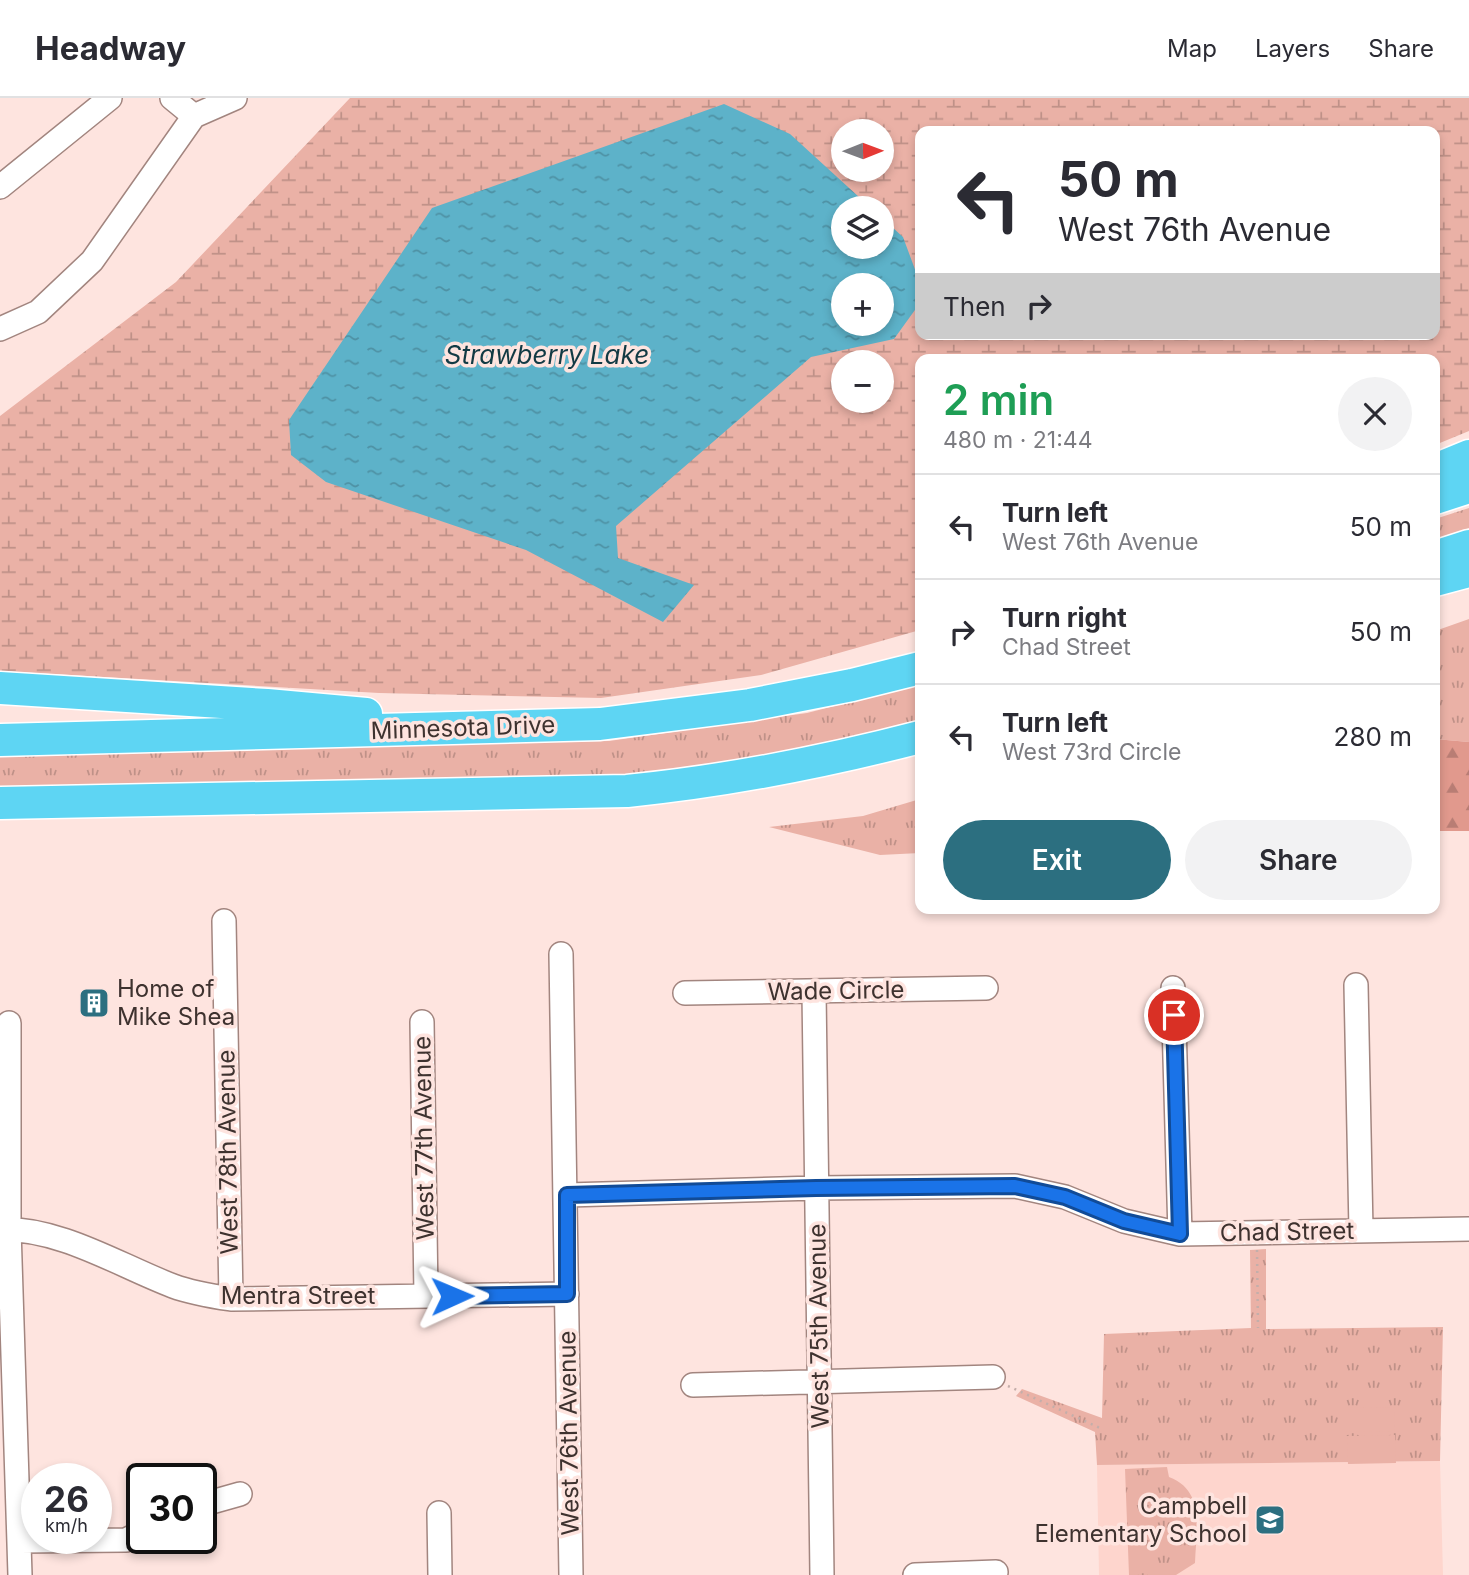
<!DOCTYPE html>
<meta charset="utf-8">
<style>
:root{--surface:#fff;--page:#f2f2f3;--text:#2b2b33;--muted:#7c7c81;--line:#e1e1e2;--accent:#2c6f80}
body{margin:0;font-family:Inter,sans-serif;background:var(--page);color:var(--text);height:100vh;display:flex;flex-direction:column;font-size:26px;white-space:nowrap}
*{box-sizing:border-box;margin:0}
p{font-size:23px;color:var(--muted)}
.icon{flex:none;width:38px;height:38px;fill:none;stroke:currentColor;stroke-width:2;stroke-linecap:round;stroke-linejoin:round}
.map{position:relative;flex:1;overflow:hidden}
.details{position:absolute;left:915px;top:256px;width:525px;height:560px;display:flex;flex-direction:column;background:var(--surface);border-radius:14px;box-shadow:0 4px 10px #0003}
.details>*{flex:none}
.banner{position:absolute;left:915px;top:28px;width:525px;height:214px;border-radius:14px;box-shadow:0 4px 10px #0003;background:#fff;color:var(--text);overflow:hidden}
.needle{width:46px;rotate:89deg}
.controls{position:absolute;left:831px;top:21px;display:grid;gap:14px}
.controls a{display:grid;place-items:center;width:63px;height:63px;border-radius:50%;background:var(--surface);box-shadow:0 4px 10px #0003;font-size:35px}
.speed{position:absolute;left:21px;top:1365px;display:flex;gap:14px;font-size:35px;font-weight:700;text-align:center}
.speed>*{display:grid;place-content:center;width:91px;height:91px;border-radius:50%;background:var(--surface);box-shadow:0 4px 10px #0003;line-height:1}
.speed small{font-size:18px;font-weight:400}
.speed .limit{border:4px solid #111;border-radius:10px;background:#fff;color:#111}
.pin{position:absolute;display:grid;place-items:center;width:60px;height:60px;color:#fff;margin:-30px;border:4px solid #fff;border-radius:50%;box-shadow:0 2px 7px #0007}
.me{position:absolute;width:77px;margin:-38px;rotate:89deg;stroke-linejoin:round;filter:drop-shadow(0 0 5px #0008)}
.turn{display:flex;align-items:center;gap:24px;height:147px;padding:0 28px;font-size:32px}
.turn .icon{width:91px;height:91px;stroke-width:2.5}
.turn b{display:block;font-size:49px;line-height:60px}
.then{display:flex;align-items:center;height:66px;padding:0 28px;background:#0003;gap:14px;font-size:26px}
.round{display:grid;place-items:center;flex:none;width:74px;height:74px;border-radius:37px;background:var(--page)}
.overview{display:flex;align-items:center;justify-content:space-between;height:119px;padding:0 28px}
h1{font-size:42px;font-weight:600;line-height:52px;color:#1e9e55}
.primary-button{display:flex;gap:14px;margin-top:auto;padding:14px 28px}
.primary-button a{flex:1;height:80px;border-radius:42px;background:var(--accent);color:#fff;font-size:28px;font-weight:600;line-height:80px;text-align:center}
.primary-button a+a{background:var(--page);color:var(--text)}
ul{padding:0;list-style:none}
li{display:flex;align-items:center;gap:21px;height:105px;padding:0 28px;border-top:2px solid var(--line)}
li div{flex:1}
li b{display:block;font-size:26px}
li em{font-style:normal}
header{display:flex;align-items:center;gap:42px;box-sizing:border-box;height:98px;padding:0 35px;background:var(--surface);border-bottom:2px solid var(--line)}
header strong{font-size:33px}
nav{display:flex;gap:38px;margin-inline-start:auto;font-size:24px}
.map>svg:first-child{display:block}
.built{fill:#fed5cd}
.grass{fill:url(#grass-tufts)}
.forest{fill:url(#forest-firs)}
.wetland{fill:url(#wetland-marsh);fill-rule:evenodd}
.pitch{fill:#eab1a6}
.water{fill:url(#water-ripples);fill-rule:evenodd}
.lines{fill:none;stroke-linecap:round;stroke-linejoin:round}
.minor-casing{stroke:#a2857f;stroke-width:26}
.highway-casing{stroke:#fff;stroke-width:35}
.path{stroke:#c4aeaa;stroke-width:2.5;stroke-dasharray:2 5;stroke-linecap:butt}
.minor{stroke:#fff;stroke-width:23}
.highway{stroke:#5ed5f3;stroke-width:32}
.route-casing{stroke:#114b97;stroke-width:18}
.route{stroke:#1a73e8;stroke-width:12}
.labels{text-anchor:middle;stroke-width:7;stroke-linejoin:round;paint-order:stroke}
.street-label{font-size:24px;fill:#3e322f;stroke:#fee4df}
.poi-label{font-size:24px;fill:#3e322f;stroke:#fee4df;text-anchor:start}
.water-label{font-size:26px;font-style:italic;fill:#123a44;stroke:#fee4df}
</style>
<header>
<strong>Headway</strong>
<nav><a>Map</a><a>Layers</a><a>Share</a></nav>
</header>
<div class="map">
<svg width="1469" height="1477" viewBox="0 0 1469 1477">
<defs>
<pattern id="grass-tufts" width="24" height="20" patternUnits="userSpaceOnUse" patternTransform="scale(1.75)"><rect width="24" height="20" fill="#eab1a6"/><path d="M3 7l-1-3M5 7V3M7 7l1-3M15 17l-1-3M17 17v-4M19 17l1-3" fill="none" stroke="#bf9188"/></pattern>
<pattern id="forest-firs" width="22" height="20" patternUnits="userSpaceOnUse" patternTransform="scale(1.75)"><rect width="22" height="20" fill="#e1998d"/><path d="M5 1l3.5 6h-7zM16 11l3.5 6h-7z" fill="#b87d74"/></pattern>
<pattern id="wetland-marsh" width="20" height="14" patternUnits="userSpaceOnUse" patternTransform="scale(1.75)"><rect width="20" height="14" fill="#eab1a6"/><path d="M1 5h8M5 5V1M11 12h8M15 12V8" fill="none" stroke="#bf9188"/></pattern>
<pattern id="water-ripples" width="26" height="14" patternUnits="userSpaceOnUse" patternTransform="scale(1.75)"><rect width="26" height="14" fill="#5db2c9"/><path d="M2 4q2-2 4 0t4 0M15 11q2-2 4 0t4 0" fill="none" stroke="#4e91a4"/></pattern>
</defs>
<rect width="100%" height="100%" fill="#fee4df"/>
<path class="built" d="M1440,1363L1443,1477H1099L1097,1367Z"/>
<path class="grass" d="M1469,410V430L1435,443V421Z
M1469,521V644L1435,641V533Z
M920,586V626L767,661L659,678H589L0,692V652L609,643L807,615Z
M920,701V755L880,757L769,729L863,718Z
M1266,1151V1231L1443,1229L1440,1363L1097,1367L1095,1334L1016,1298L1022,1291L1102,1320L1104,1236L1251,1230L1250,1152Z
M1167,1369L1169,1379C1206,1393 1196,1432 1195,1465L1176,1477H1129L1125,1371Z"/>
<path class="forest" d="M1435,641L1469,644V733H1435Z"/>
<path class="wetland" d="M350,0H1469V333L1435,347V261H920V532L761,577L601,600L379,595L0,573V318L176,184ZM844,33H882V72H844ZM920,33H1435V236H920ZM844,110H882V149H844ZM844,187H882V226H844ZM844,264H882V303H844Z"/>
<path class="pitch" d="M1394,1309L1395,1333L1346,1334V1310Z
M1395,1337L1396,1365L1348,1366L1347,1338Z"/>
<path class="water" d="M724,6L790,36L871,110H844V149H882V120L903,139L920,185V205L894,241L811,259L616,428L618,460L694,487L663,524L526,452L326,384L291,357L289,322L432,110ZM844,187H882V226H844Z"/>
<g class="lines">
<g class="minor-casing">
<path id="minor" d="M172,0L194,18
M0,89L110,0
M0,231L38,214L92,163L194,18L235,0
M224,823L231,1201
M561,856L571,1477
M1356,887L1361,1132
M1173,890L1180,1136
M814,894L822,1477
M685,895L986,890
M422,924L426,1198
M9,925V1131L20,1477
M567,1097L816,1090L1015,1088L1065,1099L1124,1123L1180,1136L1469,1131
M0,1131C63,1131 116,1166 173,1188C192,1195 211,1198 231,1201L567,1196
M693,1287L993,1279
M201,1407L240,1396
M439,1415L440,1477
M20,1443L126,1442L142,1434
M915,1477L996,1474"/>
</g>
<g class="highway-casing">
<path id="highway" d="M1435,372L1469,358
M1435,400L1469,389
M1435,459L1469,448
M1435,482L1469,473
M0,590L267,607L366,616
M0,642L600,626L750,607L852,587L920,570
M0,705L627,693C726,683 824,664 920,639"/>
</g>
<path class="path" d="M1257,1152L1258,1230
M1008,1288L1100,1330"/>
<use href="#minor" class="minor"/>
<use href="#highway" class="highway"/>
</g>
<g class="lines">
<g class="route-casing">
<path id="route" d="M452,1198L567,1196V1097L816,1090L1015,1088L1065,1099L1124,1123L1180,1136L1174,917"/>
</g>
<use href="#route" class="route"/>
</g>
<defs>
<g id="building-square" transform="scale(1.575)"><rect x="-9" y="-9" width="18" height="18" rx="4" fill="#2c6f80" stroke="#fee4df"/><path d="M-4-6H4V6H1V3H-1V6H-4ZM-2.5-4.3h1.7v1.8h-1.7ZM.8-4.3h1.7v1.8H.8ZM-2.5-1h1.7V.8h-1.7ZM.8-1h1.7V.8H.8Z" fill="#fff"/></g>
<g id="school-square" transform="scale(1.575)"><rect x="-9" y="-9" width="18" height="18" rx="4" fill="#2c6f80" stroke="#fee4df"/><path d="M0-5L7-2L0 1L-7-2ZM-4 1L0 2.5L4 1V4Q0 6-4 4Z" fill="#fff"/></g>
</defs>
<g fill-rule="evenodd">
<use href="#building-square" x="94" y="905"/>
<use href="#school-square" x="1270" y="1422"/>
</g>
<g class="labels">
<g class="street-label">
<text transform="translate(463 630) rotate(-2)" y="8">Minnesota Drive</text>
<text transform="translate(836 893) rotate(-1)" y="8">Wade Circle</text>
<text transform="translate(424 1040) rotate(-91)" y="8">West 77th Avenue</text>
<text transform="translate(228 1054) rotate(-91)" y="8">West 78th Avenue</text>
<text transform="translate(1287 1134) rotate(-1)" y="8">Chad Street</text>
<text x="298" y="1206">Mentra Street</text>
<text transform="translate(819 1228) rotate(-91)" y="8">West 75th Avenue</text>
<text transform="translate(569 1335) rotate(-91)" y="8">West 76th Avenue</text>
</g>
<g class="poi-label">
<text x="117" y="899">Home of<tspan x="117" dy="28">Mike Shea</tspan></text>
<text x="1247" y="1416" text-anchor="end">Campbell<tspan x="1247" dy="28">Elementary School</tspan></text>
</g>
<g class="water-label">
<text x="547" y="266">Strawberry Lake</text>
</g>
</g>
</svg>
<div class="controls">
<a><svg class="needle" viewBox="-14 -14 28 28"><path d="M0-13l5 13h-10z" fill="#e53935"/><path d="M0 13l5-13h-10z" fill="#7c7c81"/></svg></a>
<a><svg class="icon" aria-label="layers" viewBox="0 0 24 24"><path d="M12 4l9 5-9 5-9-5zM3 14l9 5 9-5"/></svg></a>
<a>+</a>
<a>−</a>
</div>
<div class="speed"><div>26<small>km/h</small></div><div class="limit">30</div></div>
<div class="pin" style="left:1174px;top:917px;background:#d93025"><svg class="icon" aria-label="arrive" viewBox="0 0 24 24"><path d="M6 21V4h12l-3 4 3 4H6"/></svg></div>
<svg class="me" style="left:452px;top:1198px" viewBox="-20 -20 40 40"><path d="M0-17L14 15 0 8-14 15z" fill="#1a73e8" stroke="#fff" stroke-width="4"/></svg>
<div class="banner">
<div class="turn"><svg class="icon" aria-label="left" viewBox="0 0 24 24"><path d="M17 20v-9H6M10 6l-5 5 5 5"/></svg><div><b>50 m</b>West 76th Avenue</div></div>
<div class="then">Then<svg class="icon" aria-label="right" viewBox="0 0 24 24"><path d="M7 20v-9h11M14 6l5 5-5 5"/></svg></div>
</div>
<section class="details">
<div class="overview"><div><h1>2 min</h1><p>480 m · 21:44</p></div><a class="round"><svg class="icon" aria-label="close" viewBox="0 0 24 24"><path d="M6 6l12 12M18 6L6 18"/></svg></a></div>
<ul>
<li><svg class="icon" aria-label="left" viewBox="0 0 24 24"><path d="M17 20v-9H6M10 6l-5 5 5 5"/></svg><div><b>Turn left</b><p>West 76th Avenue</p></div><em>50 m</em></li>
<li><svg class="icon" aria-label="right" viewBox="0 0 24 24"><path d="M7 20v-9h11M14 6l5 5-5 5"/></svg><div><b>Turn right</b><p>Chad Street</p></div><em>50 m</em></li>
<li><svg class="icon" aria-label="left" viewBox="0 0 24 24"><path d="M17 20v-9H6M10 6l-5 5 5 5"/></svg><div><b>Turn left</b><p>West 73rd Circle</p></div><em>280 m</em></li>
</ul>
<div class="primary-button"><a>Exit</a><a>Share</a></div>
</section>
</div>
